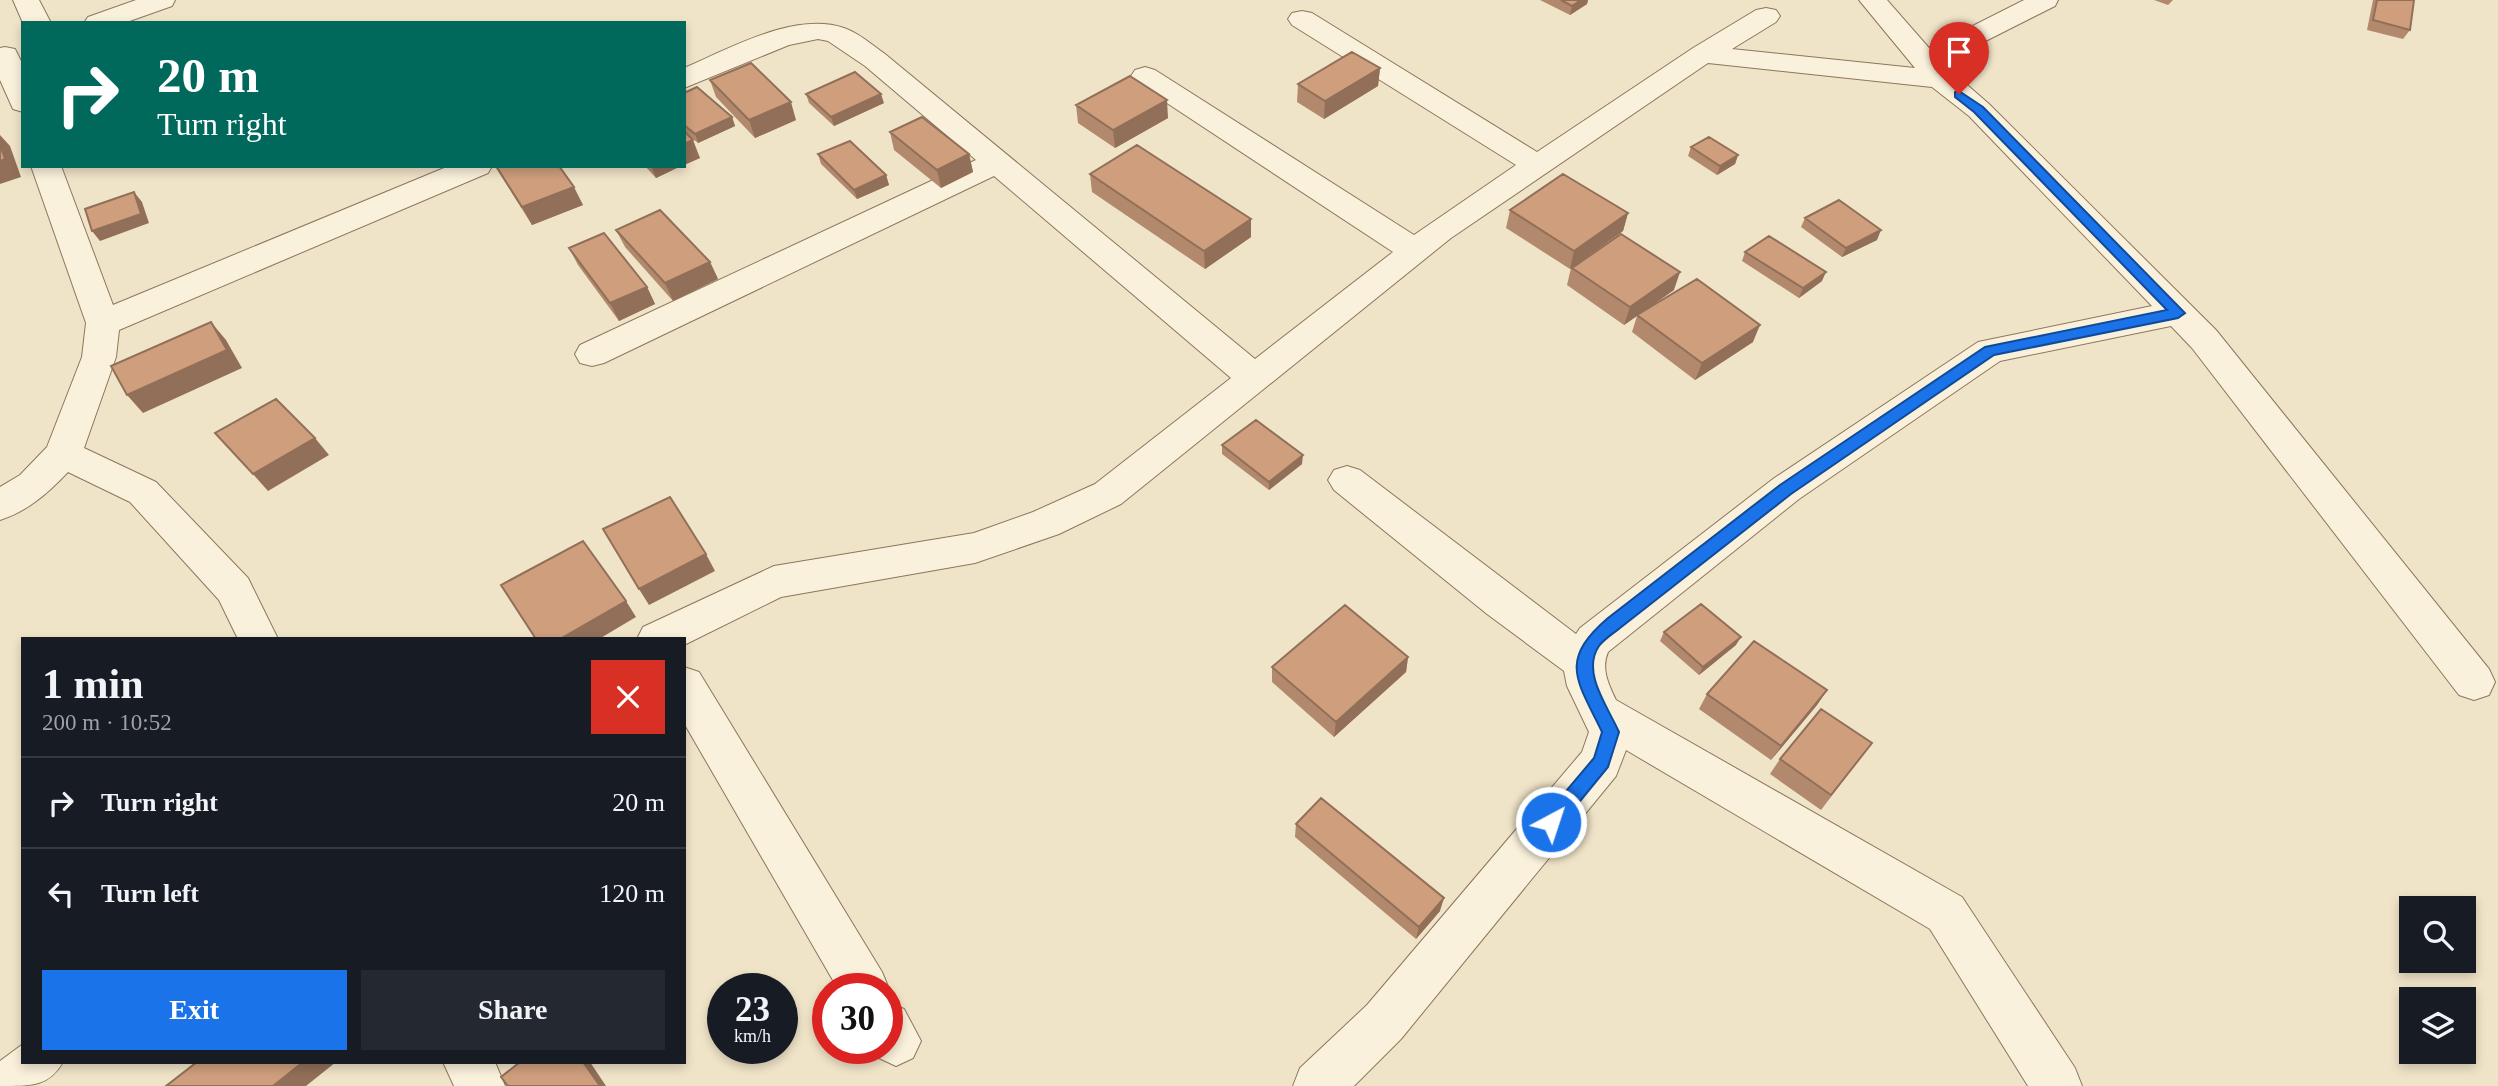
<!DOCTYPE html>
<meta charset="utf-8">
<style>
:root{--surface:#171b24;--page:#242831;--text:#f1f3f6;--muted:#9ea1a6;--line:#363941;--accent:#1a73e8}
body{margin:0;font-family:"Times New Roman",serif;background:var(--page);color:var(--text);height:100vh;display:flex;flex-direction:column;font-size:26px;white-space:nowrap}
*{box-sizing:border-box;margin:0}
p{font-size:23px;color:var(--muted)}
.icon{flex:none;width:38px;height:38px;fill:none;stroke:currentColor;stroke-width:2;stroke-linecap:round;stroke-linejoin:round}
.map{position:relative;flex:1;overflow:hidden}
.panel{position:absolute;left:21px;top:637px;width:665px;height:427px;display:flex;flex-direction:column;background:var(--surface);border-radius:0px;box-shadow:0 4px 10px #0003}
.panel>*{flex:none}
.banner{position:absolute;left:21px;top:21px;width:665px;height:147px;border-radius:0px;box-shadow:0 4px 10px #0003;background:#00695c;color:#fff;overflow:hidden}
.fabs{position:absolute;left:2399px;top:896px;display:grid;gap:14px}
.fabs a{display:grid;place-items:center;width:77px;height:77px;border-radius:0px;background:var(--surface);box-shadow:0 4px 10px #0003;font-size:35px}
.speed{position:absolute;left:707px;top:973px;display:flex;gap:14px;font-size:35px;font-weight:700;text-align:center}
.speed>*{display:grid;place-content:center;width:91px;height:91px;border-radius:50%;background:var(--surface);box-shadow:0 4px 10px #0003;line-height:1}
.speed small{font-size:18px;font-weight:400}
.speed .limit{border:10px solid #d22;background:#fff;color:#111}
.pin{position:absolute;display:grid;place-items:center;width:60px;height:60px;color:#fff;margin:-72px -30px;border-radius:50% 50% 50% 0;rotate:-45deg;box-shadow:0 0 7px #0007}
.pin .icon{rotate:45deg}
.me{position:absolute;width:77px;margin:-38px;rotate:40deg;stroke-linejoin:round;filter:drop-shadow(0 0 5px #0008)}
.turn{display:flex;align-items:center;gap:24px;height:147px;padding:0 21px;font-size:32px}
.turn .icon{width:91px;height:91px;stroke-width:2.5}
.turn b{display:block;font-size:49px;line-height:60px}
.round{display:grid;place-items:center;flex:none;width:74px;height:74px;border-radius:0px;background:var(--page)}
.overview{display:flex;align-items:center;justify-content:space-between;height:119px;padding:0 21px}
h1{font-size:42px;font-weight:700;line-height:52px}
.primary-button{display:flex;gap:14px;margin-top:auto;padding:14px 21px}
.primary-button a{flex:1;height:80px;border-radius:0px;background:var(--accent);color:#fff;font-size:28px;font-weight:700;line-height:80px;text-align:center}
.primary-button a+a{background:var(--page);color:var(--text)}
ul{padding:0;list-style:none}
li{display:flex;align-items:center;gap:21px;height:91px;padding:0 21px;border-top:2px solid var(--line)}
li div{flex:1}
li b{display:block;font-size:26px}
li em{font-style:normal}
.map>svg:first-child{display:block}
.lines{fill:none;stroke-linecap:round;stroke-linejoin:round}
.street-casing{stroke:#8d765c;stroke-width:2}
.street{fill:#faf1dc;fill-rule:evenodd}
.wall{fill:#b2896c}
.shaded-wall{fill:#916f58}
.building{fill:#cf9f7d;stroke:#916f58;stroke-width:2}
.route{fill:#1a73e8;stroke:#114b97;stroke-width:2}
</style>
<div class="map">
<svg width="2498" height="1086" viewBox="0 0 2498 1086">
<rect width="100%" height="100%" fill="#f0e4c8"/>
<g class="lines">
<g class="street-casing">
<path id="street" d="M13,0H39L51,23H23Z
M136,0H175L172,6L124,23H84L88,17Z
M1859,0H1887L1929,48L2024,0H2058L2055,6L1942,63L1989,104L2216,330L2489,669L2495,682L2489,695L2474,700L2459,695L2192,348L2171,326L2000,361L1799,499L1608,652C1601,668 1608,684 1616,700L1962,897L2075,1068L2082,1086H2028L1930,929L1626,750L1616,776L1401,1039L1354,1086H1293L1300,1068L1367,1005L1582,752L1589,732L1567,686L1564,671L1487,614L1334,490L1328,480L1334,470L1347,466L1360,470L1576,634L1580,628L1773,479L1978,342L2152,306L1969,116L1932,87L1708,63L1451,238L1121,504L1059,534L975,563L781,597L684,645V639H637L643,627L774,566L974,533L1033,512L1095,484L1231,378L994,176L604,363L592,366L580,363L575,354L580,345L976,160L865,66L828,41L818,39L789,45L684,88V68C729,49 795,11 844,28C859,33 872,45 885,54L1255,359L1393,252L1135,82L1131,76L1135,70L1145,67L1155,70L1414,235L1516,165L1292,25L1288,19L1292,13L1302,11L1312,13L1537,152L1693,48L1756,10L1766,8L1776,10L1780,16L1776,22L1732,49L1915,68Z
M5,47L15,49L23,65V112L13,109L0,80V48Z
M31,166H61L113,305L449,166H492L488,173L119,330L116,357L84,448L156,482L248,578L278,639H238L219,600L130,502L68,472C48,493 28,511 0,520V487L20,475L47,447L82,357L86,323Z
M684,667L699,672L882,972L889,989L887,993V989H838L684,723Z
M887,1002L904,1009L921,1041L913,1058L896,1066L879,1058L873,1048H887Z
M23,1044V1062H63C49,1086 33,1086 0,1086V1061Z
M443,1062H495L505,1086H454Z"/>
</g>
<use href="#street" class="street"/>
</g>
<path class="wall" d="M1540,0H1588L1587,4L1570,15Z
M2154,0H2173L2168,5Z
M2373,0H2414L2410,30L2403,39L2367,30Z
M1380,68L1378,86L1324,119L1297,102L1298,84Z
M710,80L796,120L755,138L716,97Z
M684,93L732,117L735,126L698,143L685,132L700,158L684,165Z
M806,94L884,103L834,126L809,103Z
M1076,105L1168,118L1115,148L1078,123Z
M890,132L969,154L973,172L941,188L894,150Z
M1691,147L1738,155L1735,164L1717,175L1688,156Z
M818,154L886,175L889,185L857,199L821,164Z
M495,166H559L583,205L532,225Z
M645,166H681L656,178Z
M1090,174L1251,237L1205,269L1092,192Z
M1510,210L1628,213L1623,231L1576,264L1674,290L1644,311L1753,342L1695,380L1632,332L1637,316L1624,325L1567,285L1571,268L1570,269L1506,228Z
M1805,218L1877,240L1842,257L1801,227Z
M616,230L710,262L718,279L673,301L625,247Z
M569,248L647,287L655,304L619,321L578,265Z
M1745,252L1822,281L1799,298L1742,261Z
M1222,445L1302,464L1269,490L1222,454Z
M1664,632L1736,645L1699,675L1660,641Z
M1408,657L1406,672L1334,737L1272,682V667Z
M1827,690L1817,705L1771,760L1699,709L1707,694Z
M1872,743L1821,810L1770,774L1780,759Z
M1296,824L1440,911L1416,939L1295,837Z"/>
<path class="shaded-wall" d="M1581,0H1588L1587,4L1570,15L1572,6Z
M1380,68L1378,86L1324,119L1325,101Z
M881,94L884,103L834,126L831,117Z
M1167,100L1168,118L1115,148L1113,130Z
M791,102L796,120L755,138L749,120Z
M732,117L735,126L698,143L695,134Z
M0,135L10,146L21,177L0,184Z
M693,140L700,158L684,165V144Z
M969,154L973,172L941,188L937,170Z
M1738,155L1735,164L1717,175L1720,166Z
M651,166H681L656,178Z
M886,175L889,185L857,199L854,190Z
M574,187L583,205L532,225L522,207Z
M134,192L142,202L149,223L100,241L92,231Z
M1628,213L1623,231L1570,269L1574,251Z
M1251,219V237L1205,269L1204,251Z
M1881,230L1877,240L1842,257L1846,248Z
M710,262L718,279L673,301L665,283Z
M1680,272L1674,290L1624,325L1630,307Z
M1826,272L1822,281L1799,298L1803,288Z
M647,287L655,304L619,321L610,303Z
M211,322L226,340L242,368L143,413L127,395Z
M1760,325L1753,342L1695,380L1702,363Z
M315,438L329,455L268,491L253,474Z
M1303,455L1302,464L1269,490V482Z
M706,554L715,571L649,605L639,589Z
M626,601L636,617L599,639H560Z
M1741,637L1736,645L1699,675L1703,667Z
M1408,657L1406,672L1334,737L1336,722Z
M1827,690L1817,705L1771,760L1781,746Z
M1444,898L1440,911L1416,939L1419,927Z
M303,1062H336L306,1086H273Z
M583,1062H590L606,1086H600Z"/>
<path class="building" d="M1561,0H1581L1572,6Z
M2377,0H2414L2410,30L2373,20Z
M1352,52L1380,68L1325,101L1298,84Z
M751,63L791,102L749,120L710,80Z
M855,72L881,94L831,117L806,94Z
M1130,76L1167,100L1113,130L1076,105Z
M697,87L732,117L695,134L684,125V93Z
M922,117L969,154L937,170L890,132Z
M684,131L693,140L684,144Z
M1709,137L1738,155L1720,166L1691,147Z
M850,141L886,175L854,190L818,154Z
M0,144L5,159L0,161Z
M1137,145L1251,219L1204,251L1090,174Z
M496,166H559L574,187L522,207Z
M1563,174L1628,213L1574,251L1510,210Z
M134,192L141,214L92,231L85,209Z
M1839,200L1881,230L1846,248L1805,218Z
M660,210L710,262L665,283L616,230Z
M604,233L647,287L610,303L569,248Z
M1621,234L1680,272L1630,307L1572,268Z
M1769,236L1826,272L1803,288L1745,252Z
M1697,279L1760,325L1702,363L1637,315Z
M211,322L227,350L127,395L111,366Z
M276,399L315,438L253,474L215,433Z
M1256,420L1303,455L1269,482L1222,445Z
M670,497L706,554L639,589L603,529Z
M583,541L626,601L560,639H536L501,585Z
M1701,604L1741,637L1703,667L1664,632Z
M1345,605L1408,657L1336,722L1272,667Z
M1754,641L1827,690L1781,746L1707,694Z
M1821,709L1872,743L1831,795L1780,759Z
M1321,798L1444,898L1419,927L1296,824Z
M197,1062H303L273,1086H166Z
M520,1062H583L600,1086H508L501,1077Z"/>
<path class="route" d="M1959,91L1983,107L2185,313L2178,318L1994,355L1791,494L1620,628C1614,633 1604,639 1599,646C1581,672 1608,707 1619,732L1608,767L1558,828L1551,830L1545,828L1542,822L1545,816L1594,758L1602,732C1577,680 1558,661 1608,618L1780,485L1985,347L2167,310L1974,112L1955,97V92Z"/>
</svg>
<div class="fabs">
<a><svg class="icon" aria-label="search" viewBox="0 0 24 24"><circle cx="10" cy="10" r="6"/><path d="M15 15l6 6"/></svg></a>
<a><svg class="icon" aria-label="layers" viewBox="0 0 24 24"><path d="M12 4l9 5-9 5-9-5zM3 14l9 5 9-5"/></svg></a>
</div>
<div class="speed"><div>23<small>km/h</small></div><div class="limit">30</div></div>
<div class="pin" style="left:1959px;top:94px;background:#d93025"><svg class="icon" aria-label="arrive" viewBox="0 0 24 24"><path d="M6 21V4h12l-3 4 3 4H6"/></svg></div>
<svg class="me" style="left:1551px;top:822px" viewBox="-20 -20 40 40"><circle r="17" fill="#1a73e8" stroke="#fff" stroke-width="3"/><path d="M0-11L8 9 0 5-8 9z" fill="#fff"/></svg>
<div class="banner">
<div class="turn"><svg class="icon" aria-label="right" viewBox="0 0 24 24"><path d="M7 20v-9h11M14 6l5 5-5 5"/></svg><div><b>20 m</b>Turn right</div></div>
</div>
<section class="panel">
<div class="overview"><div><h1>1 min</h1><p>200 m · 10:52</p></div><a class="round" style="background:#d93025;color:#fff"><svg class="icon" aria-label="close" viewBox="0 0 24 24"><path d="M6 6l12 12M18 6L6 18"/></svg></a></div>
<ul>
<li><svg class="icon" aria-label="right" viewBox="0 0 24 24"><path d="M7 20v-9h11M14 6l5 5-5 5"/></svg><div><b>Turn right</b></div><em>20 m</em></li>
<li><svg class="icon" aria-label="left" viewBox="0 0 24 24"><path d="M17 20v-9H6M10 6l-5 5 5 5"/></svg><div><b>Turn left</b></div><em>120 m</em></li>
</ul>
<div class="primary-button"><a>Exit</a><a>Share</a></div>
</section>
</div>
